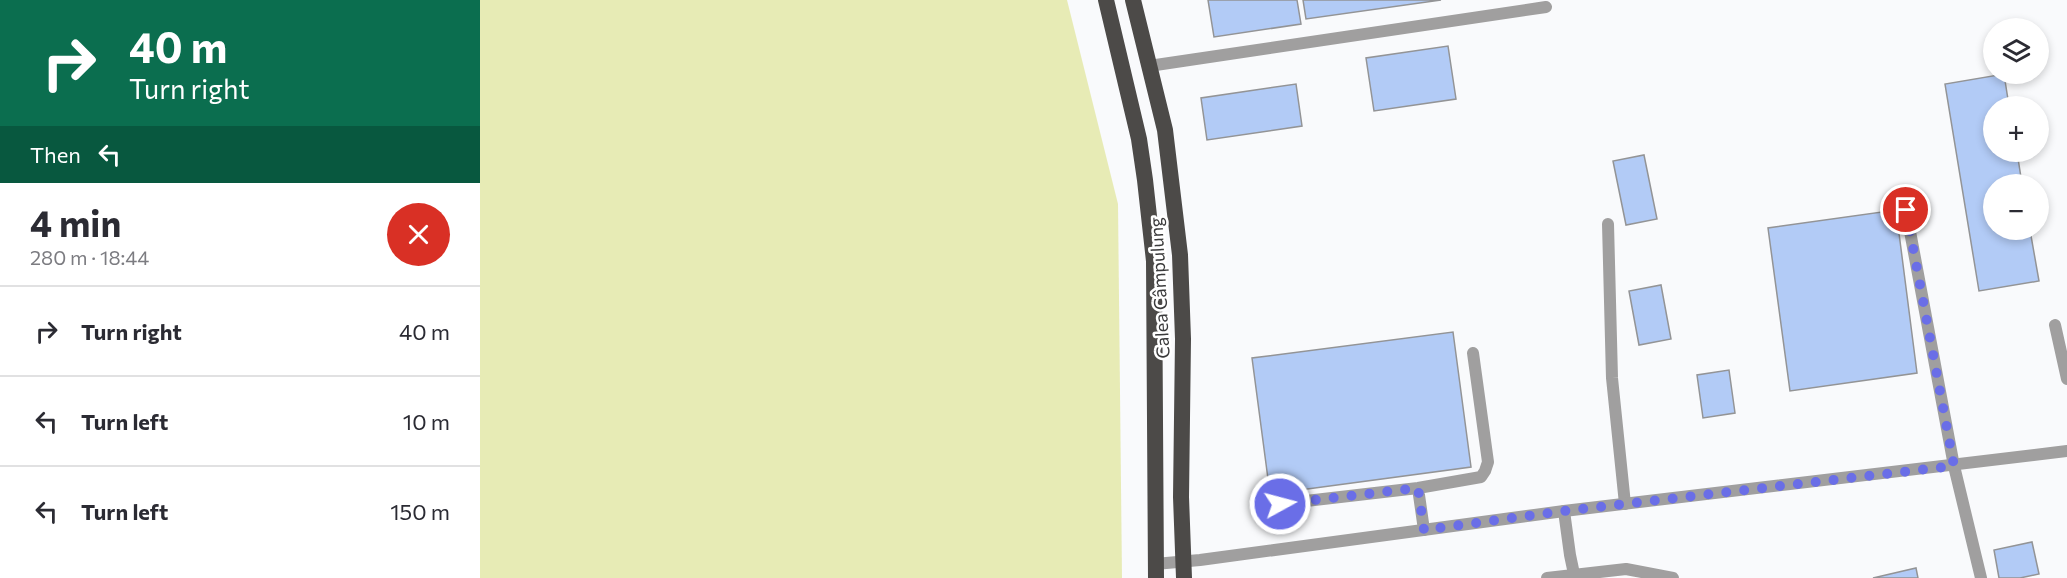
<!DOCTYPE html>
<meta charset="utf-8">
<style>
:root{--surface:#fff;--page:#f2f2f3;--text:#2b2b33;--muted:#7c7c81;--line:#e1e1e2}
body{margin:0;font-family:Commissioner,sans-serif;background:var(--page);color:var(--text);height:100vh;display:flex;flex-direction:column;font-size:22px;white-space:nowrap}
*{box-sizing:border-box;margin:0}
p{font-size:20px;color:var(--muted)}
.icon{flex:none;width:33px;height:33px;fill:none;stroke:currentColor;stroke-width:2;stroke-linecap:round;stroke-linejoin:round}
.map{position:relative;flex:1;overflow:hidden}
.drawer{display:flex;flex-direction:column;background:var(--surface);width:480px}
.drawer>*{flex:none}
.top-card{background:#0b6e4f;color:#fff;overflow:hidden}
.tools{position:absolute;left:1503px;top:18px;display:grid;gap:12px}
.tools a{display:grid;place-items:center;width:66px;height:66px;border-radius:50%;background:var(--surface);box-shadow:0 3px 9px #0003;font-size:30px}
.pin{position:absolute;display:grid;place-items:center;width:51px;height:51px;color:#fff;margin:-26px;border:3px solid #fff;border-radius:50%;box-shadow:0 2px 6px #0007}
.me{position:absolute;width:66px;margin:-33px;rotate:83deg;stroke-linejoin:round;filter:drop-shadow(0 0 4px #0008)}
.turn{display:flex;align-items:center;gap:21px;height:126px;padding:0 30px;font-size:27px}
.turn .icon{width:78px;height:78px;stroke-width:2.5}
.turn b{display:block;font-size:42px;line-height:51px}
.then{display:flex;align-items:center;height:57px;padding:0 30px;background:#0003;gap:12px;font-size:22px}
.round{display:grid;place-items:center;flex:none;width:63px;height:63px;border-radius:32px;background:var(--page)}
.overview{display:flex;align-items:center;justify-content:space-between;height:102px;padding:0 30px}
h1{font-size:36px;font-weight:700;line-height:45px}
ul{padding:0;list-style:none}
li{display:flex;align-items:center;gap:18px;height:90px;padding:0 30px;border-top:2px solid var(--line)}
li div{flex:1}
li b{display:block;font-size:22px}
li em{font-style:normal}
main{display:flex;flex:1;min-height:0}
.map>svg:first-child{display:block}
.green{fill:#e7ebb5}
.building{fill:#b2cbf6;stroke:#939496;stroke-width:1.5}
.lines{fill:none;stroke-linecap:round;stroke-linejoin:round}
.service{stroke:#a09f9f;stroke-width:12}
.minor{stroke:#a09f9f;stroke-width:12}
.tertiary{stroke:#a09f9f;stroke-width:12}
.trunk{stroke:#4c4a48;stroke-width:16}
.route{stroke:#6a6ee7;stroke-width:10;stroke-dasharray:0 18}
.labels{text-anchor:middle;stroke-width:5;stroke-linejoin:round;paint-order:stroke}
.street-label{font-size:18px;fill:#3a3a3b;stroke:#fff}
</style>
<main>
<section class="drawer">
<div class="top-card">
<div class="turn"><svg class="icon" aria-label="right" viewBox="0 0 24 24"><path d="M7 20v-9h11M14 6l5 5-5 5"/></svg><div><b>40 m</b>Turn right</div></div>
<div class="then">Then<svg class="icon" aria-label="left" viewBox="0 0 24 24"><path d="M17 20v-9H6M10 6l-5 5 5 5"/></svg></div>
</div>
<div class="overview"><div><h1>4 min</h1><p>280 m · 18:44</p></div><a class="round" style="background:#d93025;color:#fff"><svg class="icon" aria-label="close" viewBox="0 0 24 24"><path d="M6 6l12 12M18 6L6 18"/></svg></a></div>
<ul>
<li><svg class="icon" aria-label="right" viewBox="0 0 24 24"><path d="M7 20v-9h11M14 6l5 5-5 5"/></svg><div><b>Turn right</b></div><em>40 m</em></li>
<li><svg class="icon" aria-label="left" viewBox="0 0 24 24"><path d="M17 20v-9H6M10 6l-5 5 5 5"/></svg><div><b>Turn left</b></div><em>10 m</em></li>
<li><svg class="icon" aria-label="left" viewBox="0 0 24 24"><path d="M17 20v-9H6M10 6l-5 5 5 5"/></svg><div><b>Turn left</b></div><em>150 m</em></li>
</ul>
</section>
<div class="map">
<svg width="1587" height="578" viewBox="0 0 1587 578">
<rect width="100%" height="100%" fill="#f9fafc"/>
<path class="green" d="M0,0H587L638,204L642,578H0Z"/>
<path class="building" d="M728,0H817L821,24L734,37Z
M823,0H961L826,19Z
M968,46L976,99L894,111L886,58Z
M1524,74L1529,106H1514V152H1537L1542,184H1514V230H1550L1559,281L1499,291L1465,84Z
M816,84L822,126L727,140L721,98Z
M1164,155L1177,219L1146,225L1133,161Z
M1416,210L1437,373L1310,391L1288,228Z
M1181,285L1191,339L1159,345L1149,291Z
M973,332L991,467L790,494L772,358Z
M1249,370L1255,413L1223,418L1217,375Z
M1552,542L1559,574L1540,578H1519L1514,550Z
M1436,568L1438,578H1393Z"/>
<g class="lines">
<path class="service" d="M669,66L1066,7
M1426,210L1474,466
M1128,224L1132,378L1145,504
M1575,325L1587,379
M938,488L944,530
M800,504L938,488L1001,477L1005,471L1008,462L993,353
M1084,511L1090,555L1094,574
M1067,578L1146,569L1193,578"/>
<path class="minor" d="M1474,466L1501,578"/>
<path class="tertiary" d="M675,564L720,560L1084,511L1587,451"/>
<path class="trunk" d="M626,0L659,139L665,180L674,261L676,578
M653,0L685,130L700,255L703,339L701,497L704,578"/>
</g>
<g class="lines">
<path class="route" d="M800,504L938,488L944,530L1084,511L1474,466L1426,210"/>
</g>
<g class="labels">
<g class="street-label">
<text transform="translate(680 288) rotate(-93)" y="6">Calea Câmpulung</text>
</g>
</g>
</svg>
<div class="tools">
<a><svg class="icon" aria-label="layers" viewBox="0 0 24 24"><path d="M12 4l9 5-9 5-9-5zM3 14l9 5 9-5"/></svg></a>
<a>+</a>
<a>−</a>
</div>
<div class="pin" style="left:1426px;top:210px;background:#d93025"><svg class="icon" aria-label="arrive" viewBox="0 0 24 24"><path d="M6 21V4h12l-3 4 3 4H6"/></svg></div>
<svg class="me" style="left:800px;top:504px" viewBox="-20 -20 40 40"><circle r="17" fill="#6a6ee7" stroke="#fff" stroke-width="3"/><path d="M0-11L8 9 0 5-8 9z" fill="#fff"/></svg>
</div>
</main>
